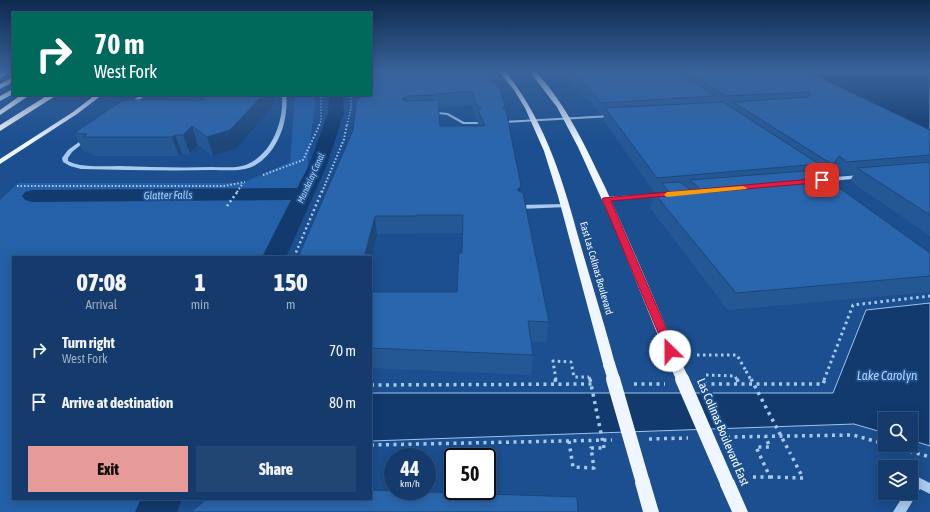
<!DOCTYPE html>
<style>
:root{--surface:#143b6b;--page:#214673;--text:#f1f3f6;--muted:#9dadc1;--line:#33557e;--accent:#e69b98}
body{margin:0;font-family:"Asap Condensed",sans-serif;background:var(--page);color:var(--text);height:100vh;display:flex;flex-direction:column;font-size:15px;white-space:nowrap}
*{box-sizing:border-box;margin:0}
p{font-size:13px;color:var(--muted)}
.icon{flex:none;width:22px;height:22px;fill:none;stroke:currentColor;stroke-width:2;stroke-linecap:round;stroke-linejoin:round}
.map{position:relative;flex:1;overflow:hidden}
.side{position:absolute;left:12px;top:256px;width:360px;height:244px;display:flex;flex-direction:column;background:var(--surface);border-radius:0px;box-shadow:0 2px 10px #0003,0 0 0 1px var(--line)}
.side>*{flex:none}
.guide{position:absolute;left:12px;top:12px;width:360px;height:84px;border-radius:0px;box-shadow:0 2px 10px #0003,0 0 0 1px var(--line);background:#00695c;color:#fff;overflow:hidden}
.buttons{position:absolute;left:878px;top:412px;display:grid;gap:8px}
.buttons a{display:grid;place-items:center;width:40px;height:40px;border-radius:0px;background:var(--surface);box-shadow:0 2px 10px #0003,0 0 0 1px var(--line);font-size:20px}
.speed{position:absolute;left:384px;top:448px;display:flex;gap:8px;font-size:20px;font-weight:700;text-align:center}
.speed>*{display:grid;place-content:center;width:52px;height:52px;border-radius:50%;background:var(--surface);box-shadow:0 2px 10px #0003,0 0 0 1px var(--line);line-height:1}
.speed small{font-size:10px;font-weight:400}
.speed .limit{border:2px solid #111;border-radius:6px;background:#fff;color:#111}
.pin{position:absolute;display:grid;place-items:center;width:34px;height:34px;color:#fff;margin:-17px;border-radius:8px;box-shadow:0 2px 6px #0006}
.me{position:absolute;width:44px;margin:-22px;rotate:337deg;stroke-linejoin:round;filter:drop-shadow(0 0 3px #0008)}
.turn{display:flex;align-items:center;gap:14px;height:84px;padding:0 16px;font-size:18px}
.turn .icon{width:52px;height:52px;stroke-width:2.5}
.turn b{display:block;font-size:28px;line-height:34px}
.eta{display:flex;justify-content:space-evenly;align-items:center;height:68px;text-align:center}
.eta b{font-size:24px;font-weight:800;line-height:28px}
.action{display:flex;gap:8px;margin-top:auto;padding:8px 16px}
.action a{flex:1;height:46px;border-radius:0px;background:var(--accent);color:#111;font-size:16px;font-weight:800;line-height:46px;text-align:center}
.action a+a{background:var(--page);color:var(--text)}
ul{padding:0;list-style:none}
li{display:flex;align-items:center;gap:12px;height:52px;padding:0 16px}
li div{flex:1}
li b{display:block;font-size:15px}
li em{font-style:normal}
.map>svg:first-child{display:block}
.green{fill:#2461a8}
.water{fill:#123a6d;stroke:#9cc4f0}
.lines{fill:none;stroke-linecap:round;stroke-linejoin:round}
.canal{fill:#123a6d;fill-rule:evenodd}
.path-far4{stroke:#a9c9ee;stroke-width:1.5;stroke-dasharray:1 2;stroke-linecap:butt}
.path-far3{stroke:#a9c9ee;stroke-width:2;stroke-dasharray:1.5 2;stroke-linecap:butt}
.path-far2{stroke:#a9c9ee;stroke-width:2.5;stroke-dasharray:2 3;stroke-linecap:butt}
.path-far1{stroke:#a9c9ee;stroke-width:3;stroke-dasharray:2.5 3.5;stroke-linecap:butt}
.path{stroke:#a9c9ee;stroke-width:3.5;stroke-dasharray:3 4.5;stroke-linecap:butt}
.minor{fill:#a9c9ee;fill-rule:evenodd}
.major{fill:#f0f6ff;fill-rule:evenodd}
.highway{fill:#fff;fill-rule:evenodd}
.path-bridge-far1{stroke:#a9c9ee;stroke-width:3;stroke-dasharray:2.5 3.5;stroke-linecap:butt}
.path-bridge{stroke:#a9c9ee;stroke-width:3.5;stroke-dasharray:3 4.5;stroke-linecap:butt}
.major-bridge-far1{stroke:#f0f6ff;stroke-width:12}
.major-bridge{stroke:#f0f6ff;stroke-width:14}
.wall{fill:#245895;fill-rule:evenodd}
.shaded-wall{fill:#1d4779}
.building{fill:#2a66ad;stroke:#1d4779;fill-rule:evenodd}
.route{fill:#e11d48;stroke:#92132f}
.slow{fill:#f59e0b}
.labels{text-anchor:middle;stroke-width:4;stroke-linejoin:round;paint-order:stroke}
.far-water-label{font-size:9px;font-style:italic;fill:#b5d3f5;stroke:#1b4f8f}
.street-label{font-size:10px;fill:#fff;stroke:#1b4f8f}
.water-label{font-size:11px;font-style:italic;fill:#b5d3f5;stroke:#1b4f8f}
.near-street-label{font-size:12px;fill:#fff;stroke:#1b4f8f}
.near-water-label{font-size:13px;font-style:italic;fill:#b5d3f5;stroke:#1b4f8f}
</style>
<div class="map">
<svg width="930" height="512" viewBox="0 0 930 512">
<rect width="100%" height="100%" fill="#1b4f8f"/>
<path class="green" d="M295,95H316L304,194L275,257H13V499H168L162,512H0V200L18,183H243L290,162Z"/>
<path class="water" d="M791,71H930V138Z
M930,303V446L911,440V419H885V433L854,424L371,441V393H833L866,310Z"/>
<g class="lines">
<path class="canal" d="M329,95H343L344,113L327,165L286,257H262L291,200L32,202L25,200L22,196L25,192L32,190L297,188L309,165L328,113Z
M141,499H182L177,512H135Z"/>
<path class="path-far4" d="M319,125L321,121V95
M347,125L351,108V95"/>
<path class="path-far3" d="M263,175L303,160L320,124
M17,186H224L245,182
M237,192L243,183
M322,192L344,139L347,124"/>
<path class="path-far2" d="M227,206L238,191
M294,257L322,191"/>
<path class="path-far1" d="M697,355H737L746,371
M706,375L735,376L737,380
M556,380L553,361L571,362L574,377H589
M824,380L853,305L930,296"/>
<path class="path" d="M555,379L556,384
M737,379L739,384
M634,384H665
M704,384H823L825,379
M371,385L595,384
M727,437L853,435L885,444
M649,439L688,438
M569,441L573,467L594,468L591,448H604
M371,445L612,440
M888,445L930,457
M753,477H770L756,447H770L765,436
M770,477L803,478L790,453"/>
<path class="minor" d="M532,71H555L533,73L531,72Z
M140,95H145L133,106H129V104Z
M282,95H286C289,120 278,153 254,166C241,172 225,170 212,170C168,171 125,170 81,169L70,166L63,162L62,158L68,150L86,137H88V139L72,152L68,158V161C72,163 76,164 80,165C93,167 107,166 120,166C150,167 181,168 211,167C224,167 239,169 250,163C273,151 284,120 282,95Z
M428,111L448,113L464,122H477L479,123L477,124H463L447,115L430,113L428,112Z
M611,115L613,116V117L505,123L503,122L505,121Z
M860,175L862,176V178L822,182L819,180L822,178Z
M662,193L664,194V196L606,201L603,199L606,197Z
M565,204L568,206L567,207L520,209L517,207L520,205Z
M918,477L930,483V494L920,489L906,512H893L905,493H911C911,486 910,480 918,477Z"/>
<path class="major" d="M499,71H505C546,122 563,181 580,243C590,278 601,313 611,349L615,364L614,368L609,369L604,368L603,364L558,196L544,151L525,108L514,90Z
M529,71H535C567,105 585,146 605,187C632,246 657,306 682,365L681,369L676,370L671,369L670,365L612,222L578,147L557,107Z
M95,95H102L77,114L0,164V159L73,112Z
M643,475L649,478L659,512H643L635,483L637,478Z
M728,477L734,480L748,512H732L720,485L722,480Z"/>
<path class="highway" d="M3,71H11L0,78V73Z
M13,77V82L0,89V84Z
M13,89V94L0,101V96Z
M21,95H30L0,115V110Z
M48,95H57L0,131V125Z"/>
<path class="path-bridge-far1" d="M746,371L751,380
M589,377L590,380"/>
<path class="path-bridge" d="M590,379L604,448
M751,379L790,453"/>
<path class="major-bridge-far1" d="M609,364L614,380
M676,365L683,380"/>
<path class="major-bridge" d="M613,379L643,483
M682,379L728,485"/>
</g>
<path class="wall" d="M485,71L505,109L521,186V192L549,322L546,342L531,341L533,355L531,375L371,368V292H457L462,253V233H417V234H377L372,257L374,273L371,285V257L353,130L360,98ZM471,105L477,120L478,121L479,126H440L438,108Z
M561,71H806L930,130V236L850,181L854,174L841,175L832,170L828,176H826L825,178L930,253V292L728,310L650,208L654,193L659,192H660H654L603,120L604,114H599L593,105Z
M163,95H273L275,104L236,149L213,156L198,145L190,154H182L179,156H93L91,153L84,152L74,133L169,100L164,98Z"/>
<path class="shaded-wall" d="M263,95H273L275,104L236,149L213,156L207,137Z
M406,96L407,110L402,99Z
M192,126L198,145L190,154L183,135Z
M175,135L182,154L179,156L172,137Z
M839,156L832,170L828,176L834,163Z
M830,169L822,184L824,177Z
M521,186L520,204L517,190Z
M375,216L377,234L372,257L374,273L371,285V257H365V254Z"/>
<path class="building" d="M371,71H485L499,88L505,105L502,108L506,110L521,186L517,190L523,193L549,322L528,321L533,355L371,348V292H457L459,253H462L463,215H416V216H375L365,254H371L370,257H298L353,130L357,98H360V95H371ZM471,91L477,106L481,108L478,110L485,126H440L438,100L406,101L402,99L406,96L437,95V94Z
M572,71H677L715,96L601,103L594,94Z
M687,71H806L871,102L930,130V155L847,162L839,156L834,163H830L733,102L808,97L811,95L810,92L725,96Z
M192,95H263L230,130L207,137L192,126L183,135H175L172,137H83L87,134L74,133L123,100H205Z
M723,102L819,164L657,178L605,108Z
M930,162V215L857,168Z
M830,169L824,177L930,253V276L736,293L654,193L669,192L662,183L680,182L693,192L697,193L700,191V189L690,180Z
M371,490L577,497L578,512H191L207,499H371Z"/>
<linearGradient id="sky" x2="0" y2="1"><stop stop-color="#0f2b4f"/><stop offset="0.5" stop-color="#39639b"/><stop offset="1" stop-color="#39639b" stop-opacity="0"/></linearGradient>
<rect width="930" height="143" fill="url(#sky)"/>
<path class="route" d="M822,178L825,179V182L611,201L676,351L674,354L670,355L667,354L602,199L603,198Z"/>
<path class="slow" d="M743,186L747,188L746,189L667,197L664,195L667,192Z"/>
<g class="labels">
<g class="far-water-label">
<text transform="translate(311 178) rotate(-66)" y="3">Mandalay Canal</text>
</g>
<g class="street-label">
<text transform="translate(597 268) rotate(74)" y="4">East Las Colinas Boulevard</text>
</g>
<g class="water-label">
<text transform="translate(168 195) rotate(-1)" y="4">Glatter Falls</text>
</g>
<g class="near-street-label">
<text transform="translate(723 432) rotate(67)" y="4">Las Colinas Boulevard East</text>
</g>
<g class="near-water-label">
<text x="887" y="380">Lake Carolyn</text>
</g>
</g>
</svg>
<div class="buttons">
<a><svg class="icon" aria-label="search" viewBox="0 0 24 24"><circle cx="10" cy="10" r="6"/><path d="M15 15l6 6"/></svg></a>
<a><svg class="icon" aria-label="layers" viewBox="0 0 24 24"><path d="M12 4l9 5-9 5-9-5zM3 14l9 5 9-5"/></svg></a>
</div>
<div class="speed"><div>44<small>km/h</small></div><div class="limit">50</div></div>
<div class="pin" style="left:822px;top:180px;background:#d93025"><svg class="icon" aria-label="arrive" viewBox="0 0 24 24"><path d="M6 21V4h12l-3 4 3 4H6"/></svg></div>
<svg class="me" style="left:670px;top:351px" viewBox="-20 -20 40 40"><circle r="19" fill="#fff"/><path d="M0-13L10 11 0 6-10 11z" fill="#e11d48"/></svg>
<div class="guide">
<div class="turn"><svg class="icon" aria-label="right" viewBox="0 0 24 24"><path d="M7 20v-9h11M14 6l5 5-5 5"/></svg><div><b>70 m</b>West Fork</div></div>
</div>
<section class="side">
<div class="eta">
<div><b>07:08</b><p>Arrival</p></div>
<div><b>1</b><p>min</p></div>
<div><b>150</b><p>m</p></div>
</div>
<ul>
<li><svg class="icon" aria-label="right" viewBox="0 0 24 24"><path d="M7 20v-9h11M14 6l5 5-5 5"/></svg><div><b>Turn right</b><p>West Fork</p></div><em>70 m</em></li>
<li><svg class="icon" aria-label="arrive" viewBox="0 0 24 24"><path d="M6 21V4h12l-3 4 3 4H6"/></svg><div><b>Arrive at destination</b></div><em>80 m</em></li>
</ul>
<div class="action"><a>Exit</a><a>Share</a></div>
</section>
</div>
